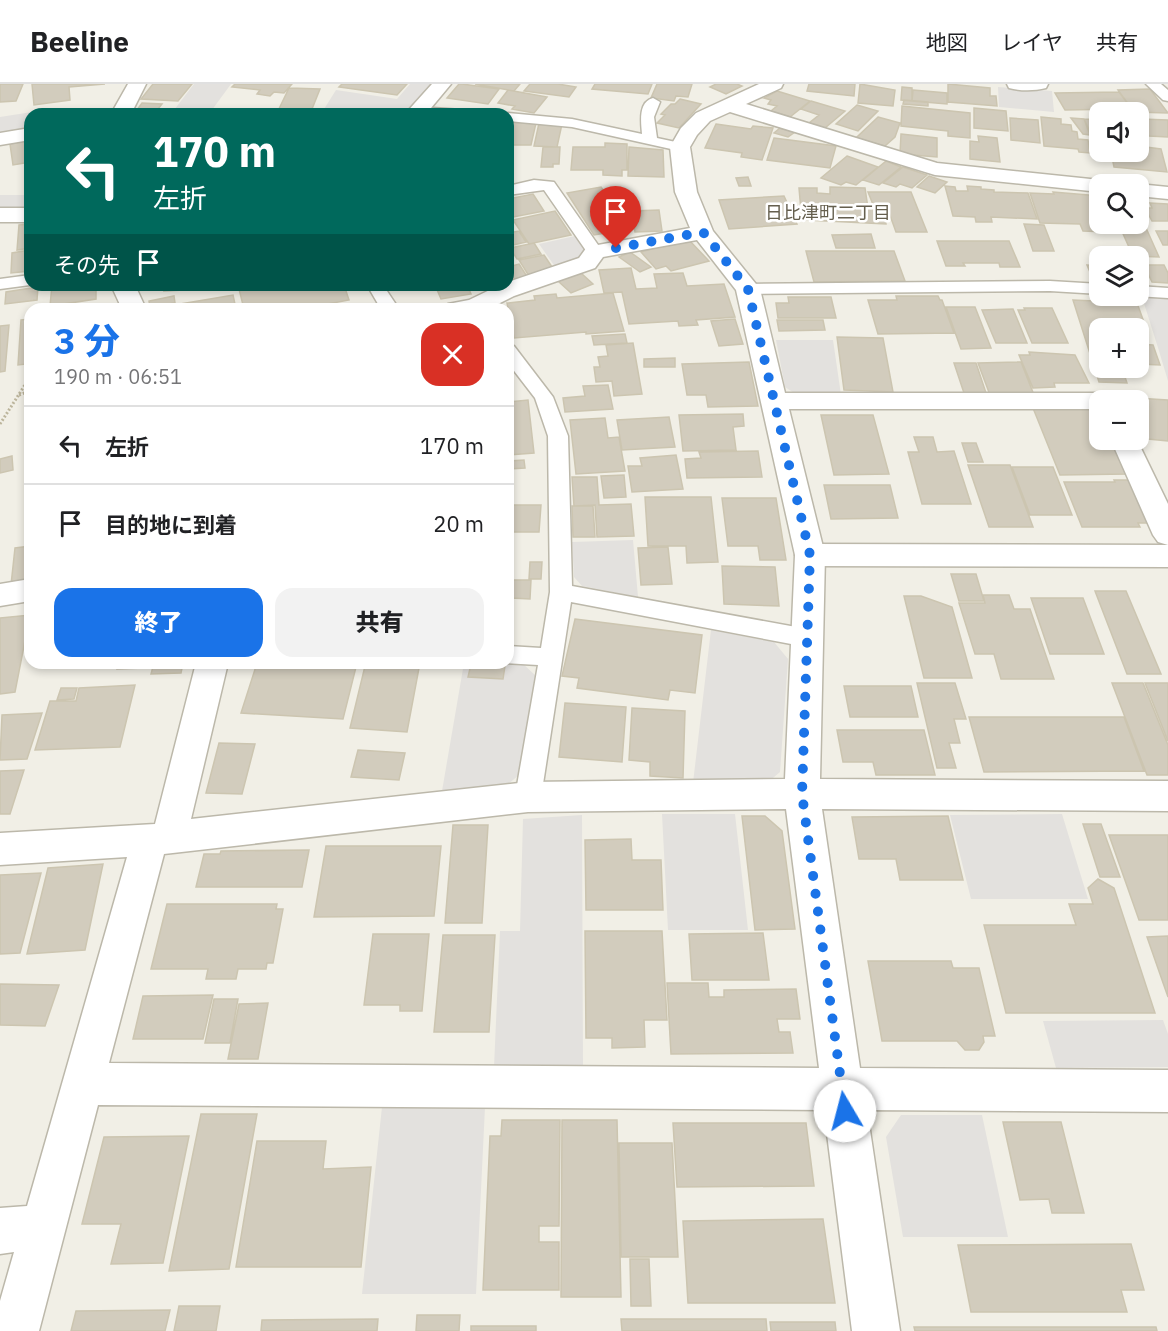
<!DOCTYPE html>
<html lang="ja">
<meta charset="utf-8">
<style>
:root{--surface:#fff;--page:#f2f2f2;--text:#202124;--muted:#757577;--line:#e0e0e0;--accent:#1a73e8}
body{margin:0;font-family:"IBM Plex Sans","Noto Sans JP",sans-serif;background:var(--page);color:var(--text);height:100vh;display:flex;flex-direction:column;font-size:22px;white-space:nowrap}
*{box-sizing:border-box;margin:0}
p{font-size:20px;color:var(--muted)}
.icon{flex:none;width:33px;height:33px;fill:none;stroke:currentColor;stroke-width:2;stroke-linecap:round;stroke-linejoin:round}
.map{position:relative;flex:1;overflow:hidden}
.drawer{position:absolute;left:24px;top:219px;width:490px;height:366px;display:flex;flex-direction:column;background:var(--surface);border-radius:18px;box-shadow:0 3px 9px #0003}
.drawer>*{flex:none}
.hud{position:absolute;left:24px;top:24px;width:490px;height:183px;border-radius:18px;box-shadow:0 3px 9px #0003;background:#00695c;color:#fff;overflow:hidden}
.fabs{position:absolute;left:1089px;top:18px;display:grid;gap:12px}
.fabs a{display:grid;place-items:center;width:60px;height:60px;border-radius:12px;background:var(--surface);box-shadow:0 3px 9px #0003;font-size:30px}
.pin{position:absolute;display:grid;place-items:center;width:51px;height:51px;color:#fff;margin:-62px -26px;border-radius:50% 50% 50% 0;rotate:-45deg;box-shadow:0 0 6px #0007}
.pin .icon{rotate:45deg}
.me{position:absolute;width:66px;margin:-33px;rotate:352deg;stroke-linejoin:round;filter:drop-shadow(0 0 4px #0008)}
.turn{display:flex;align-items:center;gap:21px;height:126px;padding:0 30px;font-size:27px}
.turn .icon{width:78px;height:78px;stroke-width:2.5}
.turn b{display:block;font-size:42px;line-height:51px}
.then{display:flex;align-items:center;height:57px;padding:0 30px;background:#0003;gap:12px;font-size:22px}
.round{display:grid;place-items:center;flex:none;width:63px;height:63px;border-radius:18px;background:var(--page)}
.head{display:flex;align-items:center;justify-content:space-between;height:102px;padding:0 30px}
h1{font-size:36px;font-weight:800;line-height:45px;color:var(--accent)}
.button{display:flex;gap:12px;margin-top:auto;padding:12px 30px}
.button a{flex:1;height:69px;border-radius:18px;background:var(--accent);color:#fff;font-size:24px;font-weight:800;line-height:69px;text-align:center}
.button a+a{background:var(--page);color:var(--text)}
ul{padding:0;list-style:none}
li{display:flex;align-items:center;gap:18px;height:78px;padding:0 30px;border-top:2px solid var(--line)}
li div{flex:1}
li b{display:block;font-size:22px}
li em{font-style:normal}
header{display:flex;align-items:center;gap:36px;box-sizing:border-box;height:84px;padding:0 30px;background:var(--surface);border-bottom:2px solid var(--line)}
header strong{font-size:28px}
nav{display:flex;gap:33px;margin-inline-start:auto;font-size:21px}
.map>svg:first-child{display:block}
.parking{fill:#e3e1de}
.building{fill:#d2ccbd;stroke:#ccc5b0;stroke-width:1.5}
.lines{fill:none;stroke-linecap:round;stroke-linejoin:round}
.service-casing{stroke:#bcb8aa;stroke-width:3}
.minor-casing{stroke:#bcb8aa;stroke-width:3}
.tertiary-casing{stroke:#bcb8aa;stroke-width:3}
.path{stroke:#bcb59c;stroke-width:3;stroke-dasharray:2 2;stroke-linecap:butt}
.service{fill:#fff;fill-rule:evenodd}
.minor{fill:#fff;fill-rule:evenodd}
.tertiary{fill:#fff;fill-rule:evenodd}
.route{stroke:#1a73e8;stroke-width:10;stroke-dasharray:0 18}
.labels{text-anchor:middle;stroke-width:5;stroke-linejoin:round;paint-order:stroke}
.far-neighbourhood-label{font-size:18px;fill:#655f4e;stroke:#fff}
</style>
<header>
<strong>Beeline</strong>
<nav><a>地図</a><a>レイヤ</a><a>共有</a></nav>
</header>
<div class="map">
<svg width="1168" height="1247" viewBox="0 0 1168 1247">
<rect width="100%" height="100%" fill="#f1efe6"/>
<path class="parking" d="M194,0H231L209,30H171Z
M410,0H432L406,30H321L336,6L397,15Z
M998,3L1052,7L1054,28L999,23Z
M32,28L30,30V46L0,51V33Z
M0,111H30V125H0Z
M575,152L584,164L581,175L556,184L539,160Z
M1142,213L1168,215V297L1159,267Z
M776,256H833L841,311H797L785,303Z
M633,456L638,513L582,502L574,493L572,458Z
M711,546L774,558L788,575L780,688L767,699H693Z
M464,579H522L536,592L524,687L503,704L442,707Z
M662,730H735L748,846H668Z
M1062,730L1088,815H971L950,731Z
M582,731L583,983H494L500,847H520L523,735Z
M1163,936L1168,950V983L1056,984L1043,937Z
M382,1023H485L476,1210H362Z
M901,1031H982L1008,1153H903L886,1053Z"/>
<path class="building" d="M0,0H23L16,17L0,18Z
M32,0H105L69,3L70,16L34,21Z
M153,0H192L178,17L141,15Z
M235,0H292L284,9L274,8L270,12L257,10L260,6L232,3Z
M342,0H407L397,11L339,3Z
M459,0H462L499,5L488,20L447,14Z
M475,0H520L514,7Z
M530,0H558L576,3L569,13L524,7Z
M595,0H652L648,10L592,5Z
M657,0H692L688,13L676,12L674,17L651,14Z
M716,0H737L742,2L726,10L710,3Z
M809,0H855L854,12L807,7Z
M860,0L895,6L893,22L858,19Z
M948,0L990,4V12H996L997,22L948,18Z
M902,3L912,4V17L901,16Z
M289,4L320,5L310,30L277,29Z
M1150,5L1168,29L1134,28L1118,6Z
M508,6L547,13L534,29L512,25L515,22L498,19Z
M913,6L947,9V20L912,17Z
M777,7L810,17L790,33L771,27L777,22L768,20L771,16L764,14Z
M1119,8L1134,28H1125L1123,25L1065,26L1055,9Z
M680,15L701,20L679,44L657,39L665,31L661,30L671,20H675Z
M904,16L928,18V22L903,20Z
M811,17L845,27L825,44L809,39L819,31L801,25Z
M142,19L162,20L154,30H134Z
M857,21L878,27L858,47L836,40Z
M902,22L970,29V54L948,52V47L901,42Z
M974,24L1006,27L1008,47L974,44Z
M878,33L900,39L895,53L885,62L856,54Z
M1041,33L1061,35V40L1071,41L1072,47L1077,48L1078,55L1088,56L1090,69L1079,68L1078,65L1044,62Z
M1010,34L1038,36L1040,59L1011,56Z
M1071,34L1084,35L1090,51L1083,50Z
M1084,35L1100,36V51L1091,50Z
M1141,35L1168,36V53L1149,52Z
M508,38L536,39L531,61H508Z
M539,39L562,40L557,63L534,62Z
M716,40L751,45L753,42L773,44L762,76L741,73L742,69L705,64Z
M780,44L795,48L788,53L774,49Z
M901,50L937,54V73L900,70Z
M978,52L997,54L1000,78L970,75V57L979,58Z
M774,54L836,62L830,84L767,76Z
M30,56V78L13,81L10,60Z
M605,59L627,60V86H622V92L603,91V86H571L573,63H605Z
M1138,62L1161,65L1167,88L1114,83L1111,68H1138Z
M543,63H560L559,80H553V83H541Z
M629,63L663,66L664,93L628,92Z
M847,72L878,83L856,101L846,98L841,101L821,94Z
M886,77L901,83L879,101L863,96Z
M903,83L927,91L912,104L900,100L896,103L883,99Z
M929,92L947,98L935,109L917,103Z
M748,93L751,102H739L736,94Z
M945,102L955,103L956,107H968L967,102L981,103V105L994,106V108L1028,109L1037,135L991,133L992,138H976L975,133L953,132Z
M601,103L630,145L594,151L567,109Z
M830,103L865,104L868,124L884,125L886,140L806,136V127H801L799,104H817V109L830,110Z
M868,108H911L927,148H896L887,123H874Z
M1053,108L1100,112V140H1138V128L1145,142L1103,141L1106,148L1083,147L1080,140L1040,139L1030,109L1054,110Z
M533,110L544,127L508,134V115Z
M784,112L797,140L729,145L719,116Z
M1150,119L1168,120V137H1152L1145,124H1152Z
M659,126L662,147L635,148L632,127Z
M555,127L571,151L529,160L513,136Z
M30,140V164L17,166L19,141Z
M1024,140L1044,141L1054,167H1033Z
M1120,143L1146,144L1159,173L1133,172Z
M519,147L526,158L509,162L508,149Z
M1156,147H1168V161H1163Z
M871,150L875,164H836L832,151Z
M688,155L709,177L671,187L666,182L656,185L641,168Z
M937,157H1009L1020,183H1000L999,179H963L965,182H946Z
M534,159L541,170L517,175L510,164Z
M30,166V187L11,189L12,169Z
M806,167H894L905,197L814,198Z
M630,168L651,183L640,188L619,173Z
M544,171L552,183L529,192L519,176Z
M519,180L528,194L508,198V183Z
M1087,181L1100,182V195H1093Z
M1144,181H1164L1168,189V199L1152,198Z
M631,184L636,205L657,204L654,190L683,189L687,202L724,200L735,233L696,236L698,241L679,242L678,237L629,240L622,208L604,209L599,186Z
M581,189L593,200L571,209L558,197Z
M52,201H96V215L50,222Z
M166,201H229L228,204L164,207Z
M238,201H344L349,216L301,225H244Z
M435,201H467L471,210L441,215Z
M38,203L37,216L5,220L6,208Z
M613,209L624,247L586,250V248L514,254L507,219L535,216L534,212L556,210L557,214Z
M233,211L236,225H157V224Z
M174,212L175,219L150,223L149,217Z
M896,212H938L940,216H942L954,249L878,250L868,216H897Z
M788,213H831L836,234H778L776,219H789Z
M1073,216L1137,219L1145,241H1130L1131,244H1100V284H1122L1127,299L1099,298Z
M946,223H975L991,264L961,265Z
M1024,224H1052L1068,259H1032L1018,226H1025Z
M1013,225L1027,259H996L982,226Z
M30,235V285L25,286L26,280L18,281L21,236Z
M735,235L743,260L719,262L711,237Z
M777,236H823L825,246L779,247Z
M9,241L5,287L0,288V242Z
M625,250L627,259L594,261L592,252Z
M837,253L883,254L893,308L844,306Z
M633,259L642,310L614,312L612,297L596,298L594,283H600L598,273L608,272L606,261Z
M1138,260L1153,261L1160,281L1138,280Z
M1029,268L1075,271L1089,299H1054L1055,303L1033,304L1019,271H1030Z
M675,274V283H644V275Z
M749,278L758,322L708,323L706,311H687L682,280Z
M1021,278L1034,311H990L978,279Z
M954,279H976L987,312H965Z
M608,301L613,325L565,328L563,314L585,312L583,302Z
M1136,314L1168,316V357L1148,355L1138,316Z
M528,316L534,369L508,371V318Z
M1087,323L1099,329L1100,356H1111L1127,390L1060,391L1033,324Z
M743,330L744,342L733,343L736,366L683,367L679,331Z
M821,331H873L889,390L834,391Z
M669,333L675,363L622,366L617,336Z
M605,334L608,354L619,353L625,387L576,390L570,336Z
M914,353H933L937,368L954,367L971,420H922L908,368H919Z
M962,359H976L983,378H968Z
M758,367L762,393L687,394L685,375L701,374L699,368Z
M676,371L683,405L632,408L628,382H642L640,374Z
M12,372L13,386L0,389V375Z
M524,376L525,384L509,385L508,377Z
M968,381H1010L1033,443H989Z
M1012,383H1053L1072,431H1030Z
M624,391L626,413L604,414L601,392Z
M572,393H597L599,421L631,420L634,452L597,453L595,421L574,422Z
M1114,396H1131L1151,439H1138L1140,443H1082L1064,398H1115Z
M824,401H890L898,434L831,435Z
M645,413H711L718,478L687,479L686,462H648Z
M722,414H776L786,476H760L758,462H728Z
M511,421H541L539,448H509Z
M572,422H593L595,453H573Z
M30,462V497L11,501L15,464Z
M668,463L672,500L641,501L638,464Z
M530,478H542L541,495H529Z
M722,482L775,483L779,522L724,520Z
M951,490H976L984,517H959Z
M513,496H531L530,515L511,514Z
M1095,507H1126L1161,590H1127Z
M983,511H1009L1014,525H1030L1054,595H1001L994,570H975L959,519H985Z
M904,512H921L952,523L972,594H924Z
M1031,514H1083L1104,570H1050Z
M30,531L15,608L0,610V534Z
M575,535L702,551L695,609L670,606L668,616L577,604L579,594L562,592Z
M118,579H145L144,584L117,585Z
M154,579H183L181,589L151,590Z
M257,579H357L343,635L241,629Z
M471,580L505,582L503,595L468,593Z
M365,582L419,584L407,648L350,644Z
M917,599H955L966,635H954L960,659H949L956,684H937Z
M1112,599H1143L1168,661V691H1147Z
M1145,599H1168V657Z
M135,601L120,663L35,666L50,617H76L79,604Z
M844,602H911L918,633H850Z
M61,604H77L74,615L57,616Z
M565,619L626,623L622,678L559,673Z
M632,624L685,627L683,694L650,692V678L629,676Z
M42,629L27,675L0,676L2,631Z
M969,633H1124L1144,687L984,688Z
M837,646H924L935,691H876L873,678H843Z
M219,659L255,660L242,710L206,709Z
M358,666L405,669L399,696L351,693Z
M24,686L10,730H0V687Z
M742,732H765L782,747L795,845L755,846Z
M948,732L963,796H900L896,775H859L852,733Z
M1083,740H1101L1120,793H1100Z
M453,741H488L482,839H445Z
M1109,751H1168V836H1139Z
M631,755L632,776H661L663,826H586L585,756Z
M326,762H441L434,832L314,833Z
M309,766L302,803H196L204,770H220L221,767Z
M103,780L85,866L27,870L48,784Z
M41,789L20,869L0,870V791Z
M1098,795L1114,804L1155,929H1006L984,841H1076L1069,820H1093L1088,804Z
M167,820H277L276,825H283L273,879H267L266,885H238L236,895H206L208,885H151Z
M585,847H662L667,936H644L645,963L612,964V954H586Z
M763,849L769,896H692L689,850Z
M373,850H429L422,927H400V921H364Z
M443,851H495L489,948H434Z
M1168,852V913L1147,853Z
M868,877H951L953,884H979L995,952H983L984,958L979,966H965L957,957H882Z
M667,899H708L709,913H724V906L796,905L800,935H777L779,948H790L793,969L671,970Z
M0,900L59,901L45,942L0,941Z
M213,911L203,955H133L143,912Z
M214,915H238L230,959H205Z
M268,919L258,975H228L239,920Z
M201,1030H257L229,1185L169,1187Z
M502,1036H560L559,1142H539V1158H559V1206H483L490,1052H501Z
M562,1036H617L621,1213H561Z
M1003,1038H1061L1084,1129H1052L1049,1115L1020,1116Z
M673,1039H806L814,1102L677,1103Z
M189,1052L163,1179L111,1180L121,1140H82L104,1053Z
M257,1057H326L323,1085L371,1083L361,1183H236Z
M619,1059H672L678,1173H621Z
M823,1135L835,1219H688L683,1137Z
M1131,1160L1144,1206H1121L1127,1228H971L958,1161Z
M630,1175H649L651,1222H631Z
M179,1222H220L216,1247H174Z
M170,1226L165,1247H71L76,1227Z
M417,1231H460L459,1247H416Z
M378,1235L377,1247H261L262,1236Z
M621,1235H766L767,1247H622Z
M770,1238H835L836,1247H771Z
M471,1242H536V1247H471Z
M914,1243H1156L1157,1247H915Z"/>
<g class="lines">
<g class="service-casing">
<path id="service" d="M1146,0H1161L1168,6V17L1163,16Z
M653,14L660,18L654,33L657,54L685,60L687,63L685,66L680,67L572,43L508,37V30H503L508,29L572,35L642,50C641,38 638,18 653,14Z
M418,23L462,26L469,30H413L411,27L413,24Z
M534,96L554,98L603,168L601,171H589L544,106L508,111V102Z
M30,191V201L0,205V195Z
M1050,197L1100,200V210L1050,207L748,210L742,209L739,205L742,201L748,200Z
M367,201H383L399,225H381Z
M1138,202L1168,204V214L1136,212H1138Z
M508,261L514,262L553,313L568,352L572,502L807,545L815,548L818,554L815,560L807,563L571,518L541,713L537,721L528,724L519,721L515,713L538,581L505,579H508V562L541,564L550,508L548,352L535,314L508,279Z"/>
</g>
<g class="minor-casing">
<path id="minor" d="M128,0H146L131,30H111Z
M432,0H451L426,30H405Z
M759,0H783L781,4L746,20L937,79L1100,96L1109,100H1100V108L935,91L730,28L710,37L697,51L690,63L697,108L713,147L760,205L785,309H1100L1109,311L1113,316H1100V325H789L825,471L820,695L1168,697V727L822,725L860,984L1168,986V1028L867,1026L900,1247H852L824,1026L98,1021L39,1247H0V1217L14,1168L0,1170V1124L27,1122L127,773L0,781V749L155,740L196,579H228L191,735L528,698L785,695L795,471L736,206L697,156L603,173L595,184L514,212L488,225H444L448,220L469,216L498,202L508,201V198L579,174L587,163L690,144L675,108L670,63L681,44L696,29ZM786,725L819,984L109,979L164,770L528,728Z
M1007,0H1048L1046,4C1034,7 1021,7 1009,4Z
M30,44V56L0,61V49Z
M1135,100H1138L1168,103V115L1138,112V100Z
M0,124H30V138H0Z
M111,201H135L146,225H122Z
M1111,356H1137L1168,420V461L1158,458L1153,451Z
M30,495V517L0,522V500Z"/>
</g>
<g class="tertiary-casing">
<path id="tertiary" d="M810,460L1168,461V483L810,482L800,479L795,471L800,463Z"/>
</g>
<path class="path" d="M19,311L30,307
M0,340L30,293"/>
<use href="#service" class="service"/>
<use href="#minor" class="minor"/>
<use href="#tertiary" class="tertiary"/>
</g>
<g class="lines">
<path class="route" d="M616,164L703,148L748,205L810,471L802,710L845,1027"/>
</g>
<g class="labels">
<g class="far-neighbourhood-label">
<text x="828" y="135">日比津町二丁目</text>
</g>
</g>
</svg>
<div class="fabs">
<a><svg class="icon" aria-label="sound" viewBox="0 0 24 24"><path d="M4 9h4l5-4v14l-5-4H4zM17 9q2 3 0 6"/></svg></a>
<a><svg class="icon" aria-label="search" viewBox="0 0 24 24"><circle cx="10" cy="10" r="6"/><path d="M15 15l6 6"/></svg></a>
<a><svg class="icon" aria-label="layers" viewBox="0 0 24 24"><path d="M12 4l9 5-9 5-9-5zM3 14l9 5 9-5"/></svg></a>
<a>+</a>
<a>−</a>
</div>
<div class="pin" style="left:616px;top:164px;background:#d93025"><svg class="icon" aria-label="arrive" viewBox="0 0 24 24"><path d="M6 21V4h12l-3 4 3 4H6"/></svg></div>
<svg class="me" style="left:845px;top:1027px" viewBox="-20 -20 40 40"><circle r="19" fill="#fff"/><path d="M0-13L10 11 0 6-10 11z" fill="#1a73e8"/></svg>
<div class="hud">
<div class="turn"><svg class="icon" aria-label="left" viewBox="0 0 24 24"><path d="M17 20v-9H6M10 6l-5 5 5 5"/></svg><div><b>170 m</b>左折</div></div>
<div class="then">その先<svg class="icon" aria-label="arrive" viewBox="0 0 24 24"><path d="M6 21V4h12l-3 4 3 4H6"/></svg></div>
</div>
<section class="drawer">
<div class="head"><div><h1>3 分</h1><p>190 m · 06:51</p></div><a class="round" style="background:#d93025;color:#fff"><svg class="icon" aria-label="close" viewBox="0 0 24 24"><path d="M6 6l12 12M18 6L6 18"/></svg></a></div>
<ul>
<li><svg class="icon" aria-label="left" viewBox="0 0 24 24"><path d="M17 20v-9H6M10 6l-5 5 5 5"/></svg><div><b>左折</b></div><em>170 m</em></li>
<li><svg class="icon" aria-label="arrive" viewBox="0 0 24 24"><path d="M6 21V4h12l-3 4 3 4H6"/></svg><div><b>目的地に到着</b></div><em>20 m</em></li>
</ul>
<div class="button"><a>終了</a><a>共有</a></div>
</section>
</div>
